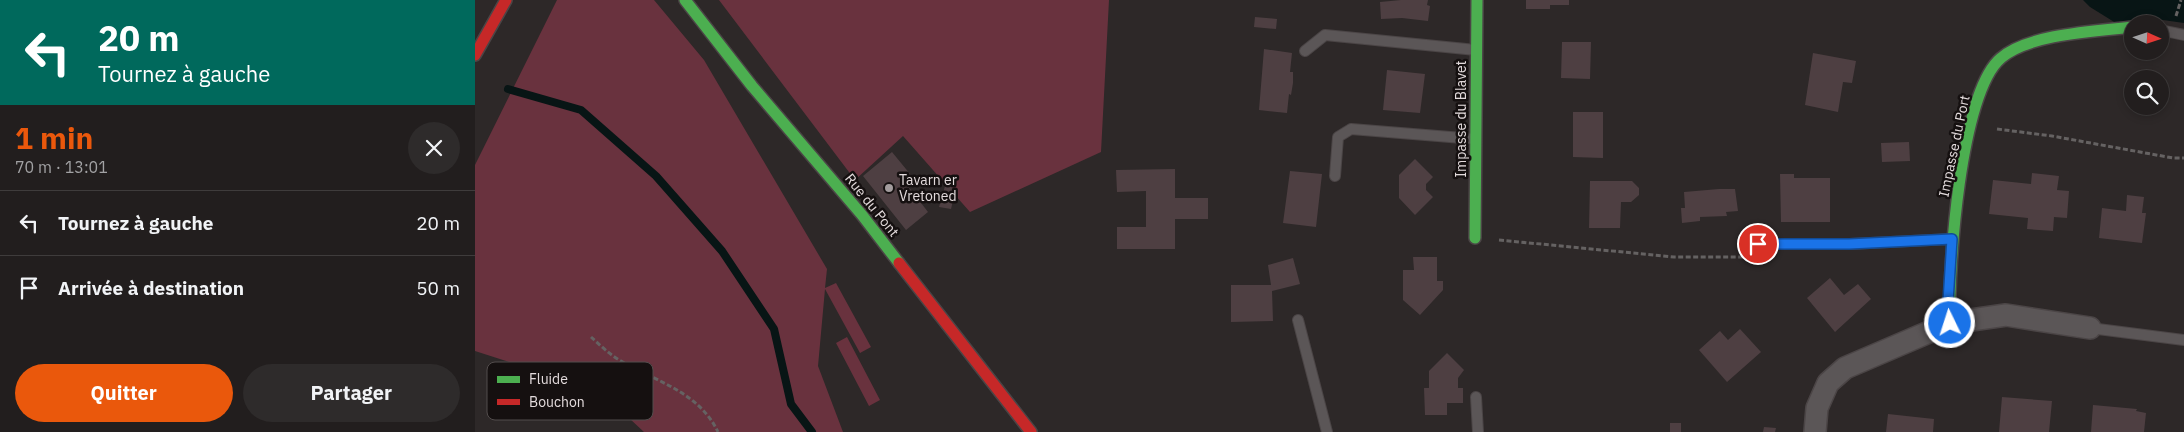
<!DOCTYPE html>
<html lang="fr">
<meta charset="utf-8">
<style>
:root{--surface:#221e1e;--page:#2e2b2b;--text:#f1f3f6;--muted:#a2a2a4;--line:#3f3c3c;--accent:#ea580c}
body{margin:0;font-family:"IBM Plex Sans",sans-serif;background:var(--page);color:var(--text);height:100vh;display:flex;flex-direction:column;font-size:19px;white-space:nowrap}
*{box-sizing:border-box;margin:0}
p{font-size:16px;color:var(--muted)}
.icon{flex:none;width:28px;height:28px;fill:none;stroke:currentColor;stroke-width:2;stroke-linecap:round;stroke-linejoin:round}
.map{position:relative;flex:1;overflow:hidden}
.panel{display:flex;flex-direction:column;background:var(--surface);width:475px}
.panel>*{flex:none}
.top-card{background:#00695c;color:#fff;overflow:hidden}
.needle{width:32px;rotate:93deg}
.tools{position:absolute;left:1649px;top:15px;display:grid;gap:10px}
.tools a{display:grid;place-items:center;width:45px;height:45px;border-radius:50%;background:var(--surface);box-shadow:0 2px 8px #0003,0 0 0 1px var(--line);font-size:25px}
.pin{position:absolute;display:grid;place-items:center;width:42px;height:42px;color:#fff;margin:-21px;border:2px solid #fff;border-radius:50%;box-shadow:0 1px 5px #0007}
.me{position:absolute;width:55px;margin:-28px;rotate:356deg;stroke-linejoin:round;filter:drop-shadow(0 0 4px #0008)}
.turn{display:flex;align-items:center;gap:18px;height:105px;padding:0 15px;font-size:22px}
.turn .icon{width:65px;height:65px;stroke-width:2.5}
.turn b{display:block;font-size:35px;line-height:42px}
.round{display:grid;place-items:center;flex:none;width:52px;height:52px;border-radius:26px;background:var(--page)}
.headline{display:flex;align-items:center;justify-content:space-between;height:85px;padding:0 15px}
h1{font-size:30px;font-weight:700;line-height:38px;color:var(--accent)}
.button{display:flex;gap:10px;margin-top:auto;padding:10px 15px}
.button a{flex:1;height:58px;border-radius:30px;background:var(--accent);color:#fff;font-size:20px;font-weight:700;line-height:58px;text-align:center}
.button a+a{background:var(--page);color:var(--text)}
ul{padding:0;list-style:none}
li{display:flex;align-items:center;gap:15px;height:65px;padding:0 15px;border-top:1px solid var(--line)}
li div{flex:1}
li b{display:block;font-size:19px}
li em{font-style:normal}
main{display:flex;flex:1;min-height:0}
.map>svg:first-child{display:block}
.green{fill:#69323e}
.water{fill:#081515}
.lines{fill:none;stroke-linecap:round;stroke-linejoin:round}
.stream{stroke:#081515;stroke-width:8}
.building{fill:#4e3f42}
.lane-casing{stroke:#4b4546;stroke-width:12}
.street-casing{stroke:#4b4546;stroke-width:24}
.fast-casing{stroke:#4b4546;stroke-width:14}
.jam-casing{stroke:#4b4546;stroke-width:14}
.path{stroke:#656262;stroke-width:3;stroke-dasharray:5 2.5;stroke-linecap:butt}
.lane{stroke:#5b5657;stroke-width:10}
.street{stroke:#5b5657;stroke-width:21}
.fast{stroke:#4caf50;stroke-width:11}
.jam{stroke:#c62828;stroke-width:11}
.route-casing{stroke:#114b97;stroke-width:12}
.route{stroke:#1a73e8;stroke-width:9}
.poi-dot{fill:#a39c9d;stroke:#151010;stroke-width:2}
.labels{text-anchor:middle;stroke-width:5;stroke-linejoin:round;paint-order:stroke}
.street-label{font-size:14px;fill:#e3dbdc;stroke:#151010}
.poi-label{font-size:14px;fill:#e3dbdc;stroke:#151010;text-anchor:start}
.key{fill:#151010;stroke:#534d4d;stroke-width:1}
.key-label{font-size:14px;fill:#e3dbdc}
</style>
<main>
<section class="panel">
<div class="top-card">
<div class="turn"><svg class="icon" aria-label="left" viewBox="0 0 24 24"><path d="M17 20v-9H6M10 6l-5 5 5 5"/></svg><div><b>20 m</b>Tournez à gauche</div></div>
</div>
<div class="headline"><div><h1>1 min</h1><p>70 m · 13:01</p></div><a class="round"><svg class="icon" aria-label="close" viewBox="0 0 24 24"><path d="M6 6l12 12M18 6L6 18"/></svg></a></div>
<ul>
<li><svg class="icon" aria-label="left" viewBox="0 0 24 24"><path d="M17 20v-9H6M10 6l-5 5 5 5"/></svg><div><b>Tournez à gauche</b></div><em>20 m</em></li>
<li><svg class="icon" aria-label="arrive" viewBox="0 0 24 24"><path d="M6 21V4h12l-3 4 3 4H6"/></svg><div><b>Arrivée à destination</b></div><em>50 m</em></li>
</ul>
<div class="button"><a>Quitter</a><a>Partager</a></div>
</section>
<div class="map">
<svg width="1709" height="432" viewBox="0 0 1709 432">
<rect width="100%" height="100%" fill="#2d2828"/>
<path class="green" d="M82,0H179L229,60L352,269L350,288L361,283L396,347L385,353L350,289L343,366L368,432H169L125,391L0,351V165Z
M244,0H634L626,152L495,212L428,136L380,180Z
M372,337L405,400L394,406L361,343Z"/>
<path class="water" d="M1608,0H1709V23L1674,18L1644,25L1615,7Z"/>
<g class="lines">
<path class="stream" d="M33,89L106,110L181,176L247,251L299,329L316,404L337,432"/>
</g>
<path class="building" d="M926,0H953L952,5L955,6L953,21L927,18L906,19L905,2Z
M1051,0H1094V5H1075V9H1051Z
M780,17L802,19L801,29L779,27Z
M1087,42H1116L1115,79L1086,78Z
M789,49L817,53L815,72H818V83L816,95L814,94L812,113L784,110Z
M1338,53L1381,61L1377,83L1368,82L1363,112L1330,105Z
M912,70L950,74L945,113L908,110Z
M1098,112H1128V158L1098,157Z
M1434,142L1435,161L1407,162L1406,143Z
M417,152L440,180L433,186L453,212L431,230L388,176Z
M940,159L958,177L951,184V190L958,197L940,215L924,198V175Z
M700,169V198H733V219H700V249H642V227H671V191L642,192L641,170Z
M815,171L847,174L841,227L808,223Z
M1557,173L1584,176L1582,190L1594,191L1592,218L1579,217L1578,231L1552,229L1553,218L1514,214L1518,180L1556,184Z
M1305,174H1319V178H1355V222H1306Z
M1115,181H1157L1164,188V195L1156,202H1146L1145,228H1114Z
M470,186L481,188L476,209L464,207Z
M1244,189H1260L1263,211L1251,212L1252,216L1225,217V221L1207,223L1206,208H1210L1209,192Z
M1652,195L1669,197L1667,213H1671L1667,243L1624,238L1627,208L1651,211Z
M938,257H962V281H968V290L945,315L928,300V270H939Z
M818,258L825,284L797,291L798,321L756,322V285H796L793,265Z
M1355,278L1369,295L1383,284L1396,299L1360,332L1332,298Z
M1265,329L1286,352L1252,382L1224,350L1245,331L1253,340Z
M972,353L989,370L983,378V388H988V403H972V415H950L949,388H954V371Z
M1527,397L1577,401L1574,432H1524Z
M1618,405L1662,409L1661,411L1671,413L1669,432H1616Z
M1413,414L1459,419L1458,432H1411Z
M1195,423H1206V432H1195Z
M1289,427L1301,428L1300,432H1288Z"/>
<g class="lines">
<g class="lane-casing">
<path id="lane" d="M1685,30L1709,35
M830,51L850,35L1001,50
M860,176L863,137L876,129L1000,139
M1283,244H1375L1476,239
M823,320L852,432
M1615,328L1709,340
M1001,397L1003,432"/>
</g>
<g class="street-casing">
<path id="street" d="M1340,432L1342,408L1353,383L1370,368L1475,323L1531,315L1615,328"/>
</g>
<g class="fast-casing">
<path id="fast" d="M210,0L277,86L387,215L424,263
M1000,238L1002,0
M1475,323C1473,269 1485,92 1526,58C1553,34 1622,31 1658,27"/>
</g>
<g class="jam-casing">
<path id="jam" d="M0,55L31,0
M424,263L556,432"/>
</g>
<path class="path" d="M1701,16L1706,0
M1522,129L1577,136L1698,158H1709
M1024,240L1199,257H1272
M116,337C125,345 135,355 146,361C182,382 224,392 243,432"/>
<use href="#lane" class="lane"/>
<use href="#street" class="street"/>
<use href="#fast" class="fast"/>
<use href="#jam" class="jam"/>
</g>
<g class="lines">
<g class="route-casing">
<path id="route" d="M1283,244H1374L1477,239L1473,302L1475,323"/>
</g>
<use href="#route" class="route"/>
</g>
<circle class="poi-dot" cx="414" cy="188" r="5"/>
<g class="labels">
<g class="street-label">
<text transform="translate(986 119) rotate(-90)" y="5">Impasse du Blavet</text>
<text transform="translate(1479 146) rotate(-78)" y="5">Impasse du Port</text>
<text transform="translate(397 205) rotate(51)" y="5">Rue du Pont</text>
</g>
<g class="poi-label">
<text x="424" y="185">Tavarn er<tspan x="424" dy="16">Vretoned</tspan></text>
</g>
</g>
<rect x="12" y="362" width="166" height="58" rx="8" class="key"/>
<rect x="22" y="376" width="23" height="7" fill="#4caf50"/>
<rect x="22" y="399" width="23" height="6" fill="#c62828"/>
<g class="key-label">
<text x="54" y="384">Fluide</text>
<text x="54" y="407">Bouchon</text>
</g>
</svg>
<div class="tools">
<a><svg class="needle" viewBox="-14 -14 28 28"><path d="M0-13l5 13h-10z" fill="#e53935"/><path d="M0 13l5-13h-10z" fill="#a2a2a4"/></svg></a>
<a><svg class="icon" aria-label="search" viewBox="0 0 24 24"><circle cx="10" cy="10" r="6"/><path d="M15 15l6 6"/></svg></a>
</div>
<div class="pin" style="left:1283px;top:244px;background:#d93025"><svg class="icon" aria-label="arrive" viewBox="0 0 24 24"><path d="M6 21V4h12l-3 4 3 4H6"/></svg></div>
<svg class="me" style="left:1475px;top:323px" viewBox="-20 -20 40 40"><circle r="17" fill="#1a73e8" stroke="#fff" stroke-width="3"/><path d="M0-11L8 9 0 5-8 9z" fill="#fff"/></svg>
</div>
</main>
